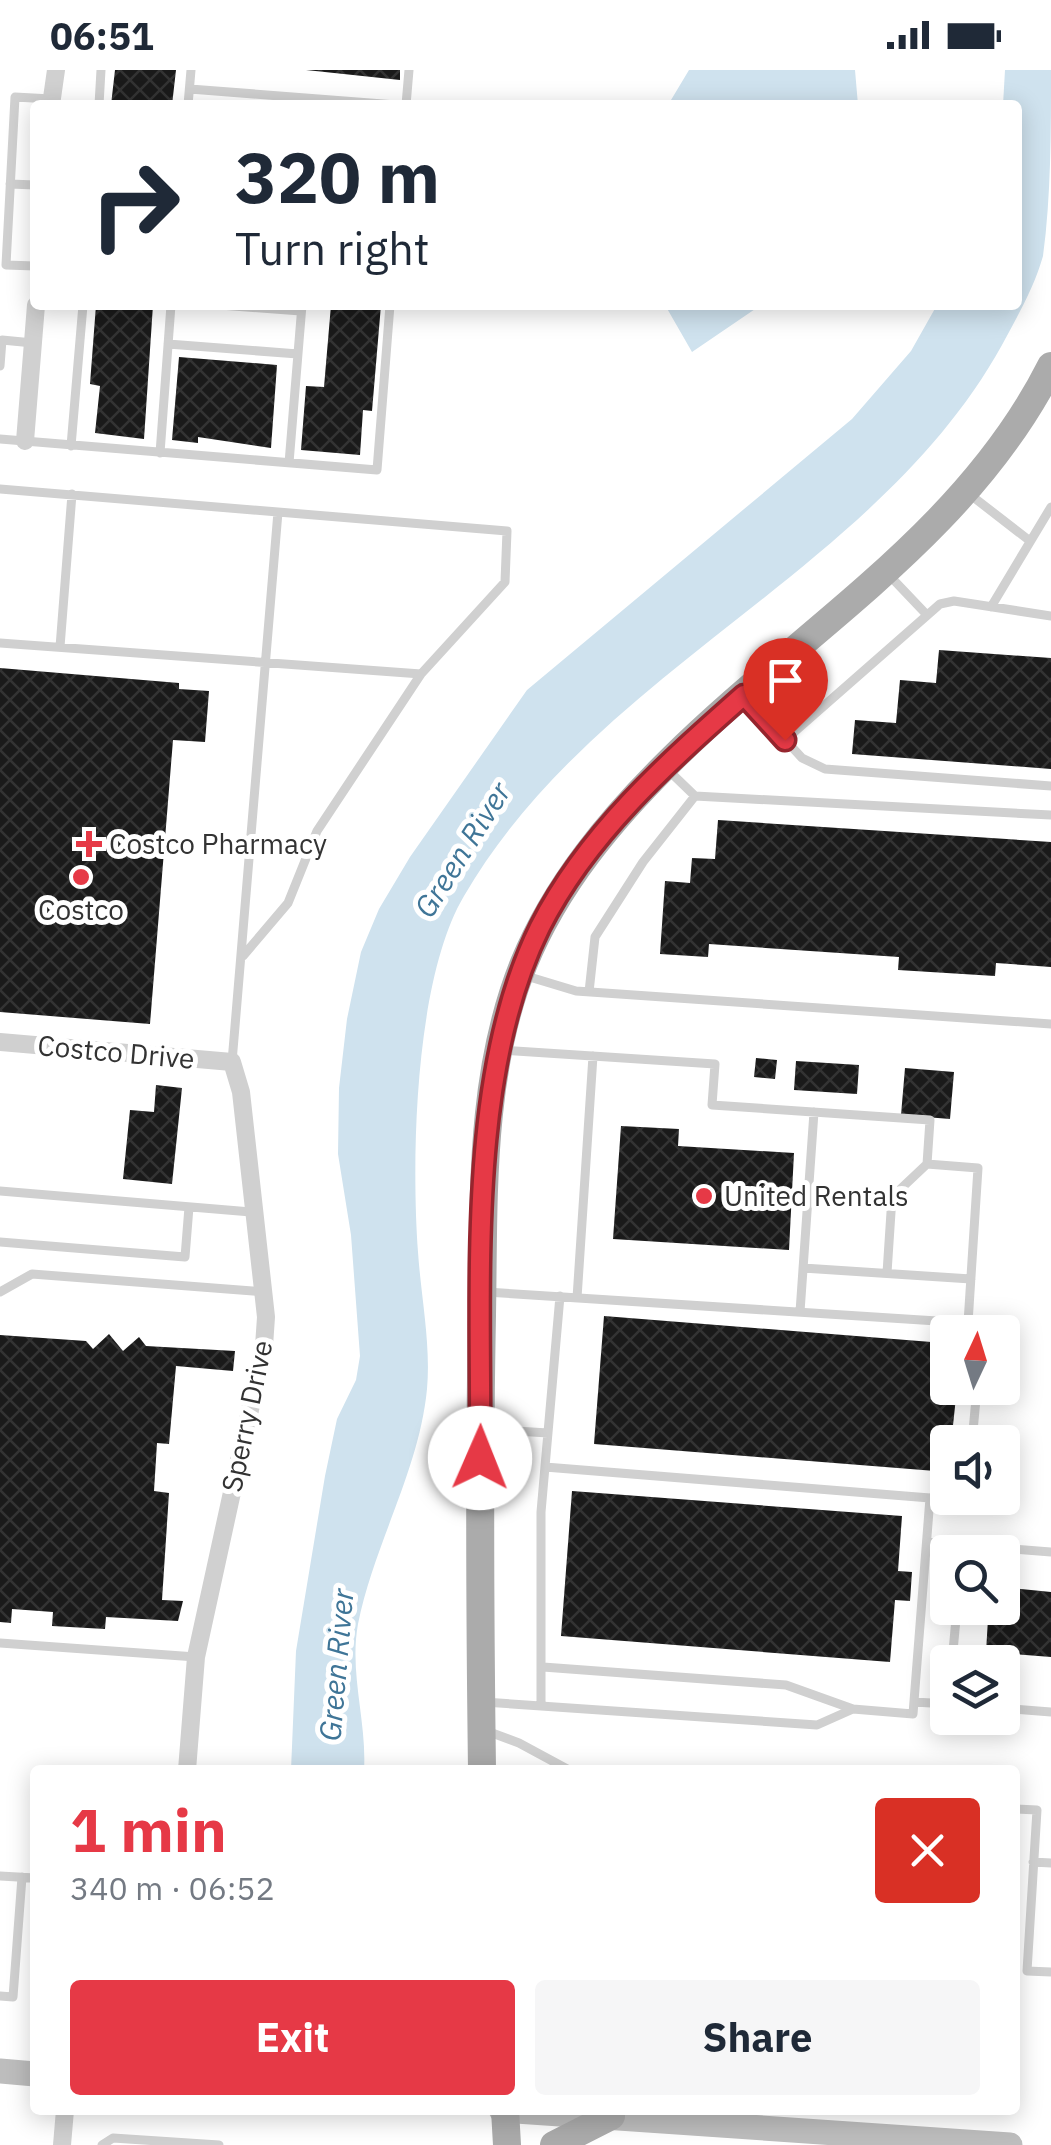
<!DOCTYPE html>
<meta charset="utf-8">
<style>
:root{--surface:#fff;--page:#f6f6f7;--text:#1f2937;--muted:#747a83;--accent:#e63946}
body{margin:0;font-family:"IBM Plex Sans",sans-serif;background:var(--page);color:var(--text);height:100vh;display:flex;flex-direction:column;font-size:38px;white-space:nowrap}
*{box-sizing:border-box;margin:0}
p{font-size:32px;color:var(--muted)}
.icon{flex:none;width:55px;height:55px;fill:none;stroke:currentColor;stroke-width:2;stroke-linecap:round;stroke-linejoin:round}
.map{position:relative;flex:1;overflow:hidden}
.side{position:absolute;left:30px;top:1695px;width:990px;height:350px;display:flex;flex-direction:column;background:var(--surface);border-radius:10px;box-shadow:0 5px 25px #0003}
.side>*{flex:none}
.top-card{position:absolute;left:30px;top:30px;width:992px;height:210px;border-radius:10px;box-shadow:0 5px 25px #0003;background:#fff;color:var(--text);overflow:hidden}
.needle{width:65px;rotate:4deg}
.tools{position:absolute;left:930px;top:1245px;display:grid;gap:20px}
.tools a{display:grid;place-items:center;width:90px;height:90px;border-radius:10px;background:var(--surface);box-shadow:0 5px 25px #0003;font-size:50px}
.pin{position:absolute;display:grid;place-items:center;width:85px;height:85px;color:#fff;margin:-102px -42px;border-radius:50% 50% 50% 0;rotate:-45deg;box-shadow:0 0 10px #0007}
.pin .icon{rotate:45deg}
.me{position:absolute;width:110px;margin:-55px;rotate:1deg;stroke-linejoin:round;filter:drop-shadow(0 0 8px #0008)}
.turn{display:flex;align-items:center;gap:35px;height:210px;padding:0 40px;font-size:45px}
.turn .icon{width:130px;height:130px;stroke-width:2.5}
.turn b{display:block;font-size:70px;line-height:85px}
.round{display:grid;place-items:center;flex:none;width:105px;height:105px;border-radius:10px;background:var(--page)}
.head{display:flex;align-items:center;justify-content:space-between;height:170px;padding:0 40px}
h1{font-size:60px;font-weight:700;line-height:75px;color:var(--accent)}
.primary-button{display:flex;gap:20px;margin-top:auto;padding:20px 40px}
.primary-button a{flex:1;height:115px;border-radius:10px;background:var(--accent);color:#fff;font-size:40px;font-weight:700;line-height:115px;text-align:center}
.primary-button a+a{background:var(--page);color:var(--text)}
.status{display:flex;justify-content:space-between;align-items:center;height:70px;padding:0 50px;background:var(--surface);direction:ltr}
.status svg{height:28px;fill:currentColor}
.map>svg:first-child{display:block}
.water{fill:#cfe2ee}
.pier{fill:#fff}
.building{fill:url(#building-cross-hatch)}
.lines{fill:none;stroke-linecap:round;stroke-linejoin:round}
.service{stroke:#d0d0d0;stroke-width:9}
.minor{stroke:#d0d0d0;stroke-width:18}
.secondary{stroke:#bdbdbd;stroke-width:25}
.primary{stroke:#ababab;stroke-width:28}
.route-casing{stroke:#96252e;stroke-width:25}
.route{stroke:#e63946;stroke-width:18}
.poi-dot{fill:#e63946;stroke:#fff;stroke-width:4}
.labels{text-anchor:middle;stroke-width:10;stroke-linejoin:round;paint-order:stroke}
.poi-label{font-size:28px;fill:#333;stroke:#fff;text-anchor:start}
.street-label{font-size:28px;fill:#333;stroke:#fff}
.water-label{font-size:30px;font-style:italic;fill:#3f7597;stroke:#fff}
</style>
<div class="status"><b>06:51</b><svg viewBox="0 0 49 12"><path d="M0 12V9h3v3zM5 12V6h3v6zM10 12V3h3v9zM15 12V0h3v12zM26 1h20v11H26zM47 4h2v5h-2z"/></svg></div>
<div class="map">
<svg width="1051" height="2075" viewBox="0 0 1051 2075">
<defs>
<pattern id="building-cross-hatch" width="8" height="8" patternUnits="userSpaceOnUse" patternTransform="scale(2.5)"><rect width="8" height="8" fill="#1a1a1a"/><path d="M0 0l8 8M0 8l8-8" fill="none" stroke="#333"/></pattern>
</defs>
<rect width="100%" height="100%" fill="#fff"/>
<path class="water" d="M689,0H855L858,35H668Z
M1005,0H1051C1051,60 1051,127 1043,186C1034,218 1018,245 1002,275C875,504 596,598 464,826C415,909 411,1086 418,1182C421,1227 431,1274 427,1319C419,1401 374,1474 358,1554C349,1603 367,1652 364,1700H291L296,1581L325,1406L337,1349L356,1310L360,1286L351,1165L338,1084L339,1018L347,949L361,882L379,839L410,787L527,620L852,349L911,281L937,235H1018V35H1003Z
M665,235H761L692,282Z"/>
<path class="pier" d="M351,2040H429L432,2073L357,2067Z"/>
<path class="building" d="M115,0H176L172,35H111Z
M306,0H400V10Z
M96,235H153L144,369L95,363L100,316L90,314Z
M331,235H381L372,341L363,340L360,385L301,380L306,316L324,317Z
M179,287L277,295L271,378L198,367V373L172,370Z
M939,580L1051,588V699L852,684L855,650L896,653L900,610L936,613Z
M0,598L179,613V619L209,621L205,672L173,670L150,954L0,942Z
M718,750L1051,772V897L996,893L995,906L898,900L899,887L709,874L708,887L660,884L665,811L690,813L692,788L715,789Z
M756,988L777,990L775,1009L754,1007Z
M796,991L859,995L857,1024L794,1020Z
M905,998L954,1002L950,1049L901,1045Z
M156,1015L182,1018L172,1114L123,1109L130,1040L154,1042Z
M621,1056L679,1059L678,1076L794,1083L789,1180L613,1169Z
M604,1246L944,1273L941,1315L957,1318L948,1402L594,1374Z
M109,1264L123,1281L139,1267L146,1276L235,1281L233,1301L176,1296L169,1374L157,1373L154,1421L169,1423L162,1530L183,1531L178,1551L106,1547L105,1559L52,1556L53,1542L12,1539L11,1553L0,1552V1265L86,1271L93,1279Z
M572,1421L902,1446L898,1501L912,1502L910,1531L895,1530L890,1592L561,1566Z
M1002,1517L1051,1522V1587L986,1582L988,1549L995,1550L996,1538H1002Z"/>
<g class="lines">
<path class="service" d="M190,19L396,35
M99,35L101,0
M188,35L191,0
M406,35L409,0
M10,114L35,115
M35,196L6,195L15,27L51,29
M220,235L301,241
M168,274L298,284
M0,296L2,270L33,273
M0,369L377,400L390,235
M71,376L83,235
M160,383L171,235
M289,393L302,235
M0,419L278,442L232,992
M968,423L1030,471
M888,504L927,545
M991,537L1051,437
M0,573L421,604
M60,577L72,424
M746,627L802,688L825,699L1051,716
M785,670L940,534L954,531L1051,546
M666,698L695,726L1051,745
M243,886L288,833L317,761L421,604L505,512L507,461L278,442
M523,905L576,921L1051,954
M589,922L595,867L643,792L695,726
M0,1121L251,1142
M0,1172L185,1187L189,1137
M803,1198L971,1209
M887,1203L892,1127L927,1094
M0,1222L32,1204L266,1222
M486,1222L968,1253L978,1098L927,1094L930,1050L712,1035L715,994L501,980
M577,1228L593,986
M800,1242L814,1042
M483,1359L548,1363
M972,1372L977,1318
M545,1397L930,1428L913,1644L853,1639
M930,1428L948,1420
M927,1472L1051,1482
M0,1573L196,1587
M952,1592L957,1538
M484,1632L817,1655L853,1639L786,1615L543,1597
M914,1632L948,1634
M541,1636V1442L560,1226
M1002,1638L1051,1642
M484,1660L519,1673L569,1700
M1015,1739L1037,1740L1027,1901L1051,1902
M1033,1792L1051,1793
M0,1806L35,1808
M0,1926L13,1927L22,1807
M102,2075L113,2068L219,2075"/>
<path class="minor" d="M51,35L56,0
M25,371L36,235
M0,972L232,992L241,1022L266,1247L264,1276L196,1587L187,1700
M62,2075L65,2040"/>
<path class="secondary" d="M0,2001L35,2004
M501,2040L1010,2075"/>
<path class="primary" d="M482,1700C480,1548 479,1397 482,1245C484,1128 479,1004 524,893C556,815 611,749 671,690C801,561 966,465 1051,296
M505,2040L507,2075
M554,2075L611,2046"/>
</g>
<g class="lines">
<g class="route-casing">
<path id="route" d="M480,1388C482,1221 465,1008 540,857C587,764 667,693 744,625L785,670"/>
</g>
<use href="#route" class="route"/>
</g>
<g class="poi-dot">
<path d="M84 759h10v10h10v10h-10v10h-10v-10h-10v-10h10z"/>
<circle cx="81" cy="807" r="10"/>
<circle cx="704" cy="1126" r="10"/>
</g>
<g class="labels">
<g class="poi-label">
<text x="109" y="784">Costco Pharmacy</text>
<text x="81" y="850" text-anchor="middle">Costco</text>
<text x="724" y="1136">United Rentals</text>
</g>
<g class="street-label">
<text transform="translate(116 982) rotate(5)" y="10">Costco Drive</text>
<text transform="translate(247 1346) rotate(-78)" y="10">Sperry Drive</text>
</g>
<g class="water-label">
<text transform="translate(463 780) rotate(-58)" y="10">Green River</text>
<text transform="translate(337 1595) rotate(-85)" y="10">Green River</text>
</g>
</g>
</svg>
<div class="tools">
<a><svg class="needle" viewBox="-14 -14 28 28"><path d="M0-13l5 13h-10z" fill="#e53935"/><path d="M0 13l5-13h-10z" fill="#747a83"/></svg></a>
<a><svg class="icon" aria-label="sound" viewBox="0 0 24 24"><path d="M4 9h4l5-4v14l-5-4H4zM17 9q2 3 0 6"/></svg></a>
<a><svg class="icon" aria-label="search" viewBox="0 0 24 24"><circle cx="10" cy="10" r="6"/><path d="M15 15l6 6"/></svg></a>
<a><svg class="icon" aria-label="layers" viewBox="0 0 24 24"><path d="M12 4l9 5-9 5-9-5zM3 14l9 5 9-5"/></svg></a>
</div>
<div class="pin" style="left:785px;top:670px;background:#d93025"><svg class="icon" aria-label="arrive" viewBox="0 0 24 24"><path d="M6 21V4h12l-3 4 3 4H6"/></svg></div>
<svg class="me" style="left:480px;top:1388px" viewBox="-20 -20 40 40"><circle r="19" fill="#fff"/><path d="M0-13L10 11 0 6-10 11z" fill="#e63946"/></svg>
<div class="top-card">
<div class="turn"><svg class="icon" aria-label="right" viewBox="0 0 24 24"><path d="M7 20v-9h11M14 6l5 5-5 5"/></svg><div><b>320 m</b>Turn right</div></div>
</div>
<section class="side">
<div class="head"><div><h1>1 min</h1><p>340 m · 06:52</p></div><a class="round" style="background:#d93025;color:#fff"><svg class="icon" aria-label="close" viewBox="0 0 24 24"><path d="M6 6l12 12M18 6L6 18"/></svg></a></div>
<div class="primary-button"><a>Exit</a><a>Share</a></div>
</section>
</div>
